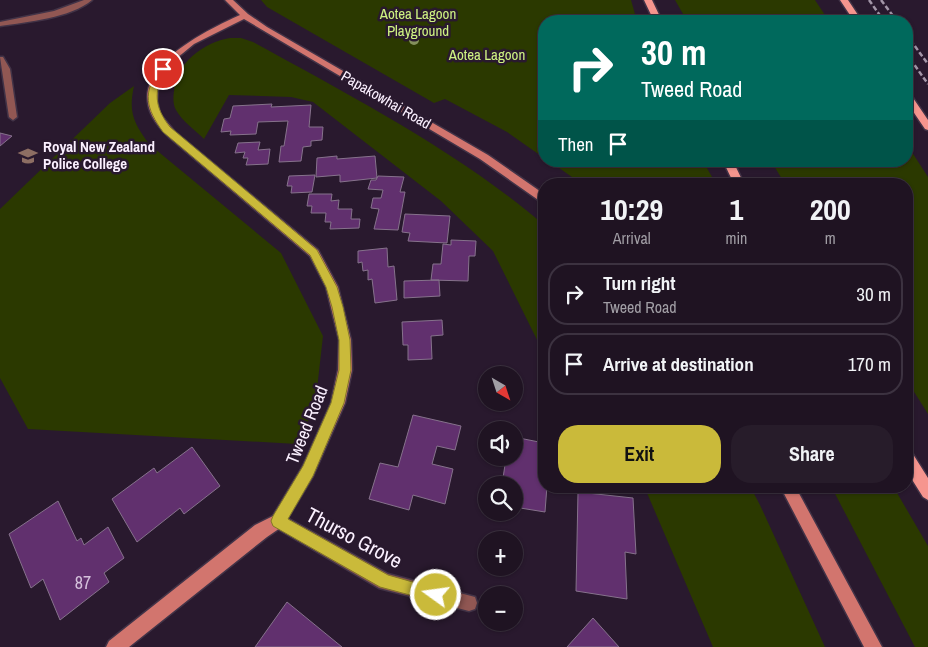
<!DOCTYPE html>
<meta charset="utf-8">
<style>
:root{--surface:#1f1322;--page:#271c2a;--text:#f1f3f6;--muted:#a19ea5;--line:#3c3240;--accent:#caba3a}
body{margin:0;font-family:"Archivo Narrow",sans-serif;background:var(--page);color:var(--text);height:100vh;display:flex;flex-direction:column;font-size:19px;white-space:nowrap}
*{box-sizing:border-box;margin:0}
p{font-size:16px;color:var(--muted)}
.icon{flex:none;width:28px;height:28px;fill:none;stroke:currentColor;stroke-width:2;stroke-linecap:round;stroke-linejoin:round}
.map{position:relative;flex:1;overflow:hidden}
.side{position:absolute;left:538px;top:178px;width:375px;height:315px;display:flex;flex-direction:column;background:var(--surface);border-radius:20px;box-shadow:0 1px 4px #0004,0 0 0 1px var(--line)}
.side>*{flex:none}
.top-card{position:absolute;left:538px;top:15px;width:375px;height:152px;border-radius:20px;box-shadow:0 1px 4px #0004,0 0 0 1px var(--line);background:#00695c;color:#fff;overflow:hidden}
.needle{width:32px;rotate:141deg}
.fabs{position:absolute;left:478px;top:366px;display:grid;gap:10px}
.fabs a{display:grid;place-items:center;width:45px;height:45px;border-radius:50%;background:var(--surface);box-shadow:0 1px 4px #0004,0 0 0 1px var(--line);font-size:25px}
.pin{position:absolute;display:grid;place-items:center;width:42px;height:42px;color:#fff;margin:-21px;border:2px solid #fff;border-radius:50%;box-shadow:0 1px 5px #0007}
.me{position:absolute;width:55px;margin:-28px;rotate:284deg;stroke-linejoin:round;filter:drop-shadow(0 0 4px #0008)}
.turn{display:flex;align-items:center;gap:18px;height:105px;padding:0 20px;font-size:22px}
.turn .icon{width:65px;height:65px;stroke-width:2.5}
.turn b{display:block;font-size:35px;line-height:42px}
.then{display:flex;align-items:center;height:48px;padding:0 20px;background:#0003;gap:10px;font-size:19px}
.eta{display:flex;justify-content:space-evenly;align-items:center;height:85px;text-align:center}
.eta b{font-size:30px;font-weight:800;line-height:35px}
.primary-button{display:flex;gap:10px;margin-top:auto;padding:10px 20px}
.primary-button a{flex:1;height:58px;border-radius:20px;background:var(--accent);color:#111;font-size:20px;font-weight:800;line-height:58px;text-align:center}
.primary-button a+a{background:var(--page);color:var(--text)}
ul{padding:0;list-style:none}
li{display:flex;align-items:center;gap:15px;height:62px;margin:0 10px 8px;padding:0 10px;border:2px solid var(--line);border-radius:20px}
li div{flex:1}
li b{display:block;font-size:19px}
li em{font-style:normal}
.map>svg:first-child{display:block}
.green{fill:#2b3900}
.building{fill:#61306e;stroke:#86728c}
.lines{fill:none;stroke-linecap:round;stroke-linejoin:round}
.lane-casing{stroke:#423347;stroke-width:3}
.street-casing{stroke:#423347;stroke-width:3}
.secondary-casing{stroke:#423347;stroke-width:3}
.primary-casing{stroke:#423347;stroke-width:3}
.lane{fill:#915753;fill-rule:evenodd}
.street{fill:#915753;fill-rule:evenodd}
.secondary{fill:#d2756e;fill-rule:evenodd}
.primary{fill:#f6958e;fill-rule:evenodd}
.rail{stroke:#a396a8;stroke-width:2.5;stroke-dasharray:5 2.5;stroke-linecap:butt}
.tree{fill:#84905c}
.route{fill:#caba3a;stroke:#837926}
.labels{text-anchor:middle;stroke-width:5;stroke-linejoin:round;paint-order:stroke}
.far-park-label{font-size:15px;fill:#cef282;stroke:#29192e}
.far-street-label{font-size:15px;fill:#fbf0ff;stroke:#29192e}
.far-poi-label{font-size:15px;font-weight:bold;fill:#fbf0ff;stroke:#29192e;text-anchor:start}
.street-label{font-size:18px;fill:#fbf0ff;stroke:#29192e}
.near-number-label{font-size:18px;fill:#d4c0db}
.near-street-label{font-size:21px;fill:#fbf0ff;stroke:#29192e}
</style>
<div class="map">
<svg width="928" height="647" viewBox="0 0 928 647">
<rect width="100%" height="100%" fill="#29192e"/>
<path class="green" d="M261,0H631L637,21H544V158L507,132L445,99L434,103L267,7Z
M675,0H815L829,21H687Z
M230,38H241L253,42C351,96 459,152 544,225V354L493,251L441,201L313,102L291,97L229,95L204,139C195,130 182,121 176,110C173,105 173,97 174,91C176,63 204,42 230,38Z
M134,86C128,113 134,123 149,144L281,253L323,336L315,407L297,444L28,429L0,378V209L110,103Z
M906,143L928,177V414L906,379V184H785L771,161H906Z
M549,161H703L716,184H582Z
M644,486H750L760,505L825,647H713Z
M831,486H893L928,546V647H915Z"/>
<path class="building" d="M272,104L271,107L311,105L309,127H323L322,140L311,141V146L303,147L301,161L279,162L281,146H284L288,121L258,122L256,134L230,135L231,131L221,132L224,119L230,118L233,106Z
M0,133L12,136L0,146Z
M260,142L258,150L270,149L268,164L246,165L248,158H243L245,152L235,153L238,143Z
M337,156V159L375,156L377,178L340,182V175L316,177L317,158Z
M315,175L312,192L291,193L292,186H287L289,176Z
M378,176L404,177L400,192H405L398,230L374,229L379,209L371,208L373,198H381L383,190L368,189L371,180H376Z
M309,194H332L331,201L339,200L338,209H352L351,219H360L359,228L330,229L331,222H325L326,213H311L312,206H307Z
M405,214L450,216L447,243L408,241L410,233L402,232Z
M451,240L476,241L475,256H469L468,281L431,280L433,264H441L443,244L451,245Z
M387,248L388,267L394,266L397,300L375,303L372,279L368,280V270L363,271L362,262L358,263V251Z
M439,280L440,296L404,298V281Z
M442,320L443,335L431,336L432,359L408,360V345H403L402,322Z
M413,415L461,426L455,450L437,446L432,464L453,469L445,504L413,495L409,510L369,499L380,463L398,467Z
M514,437L544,443V486H547L545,512L514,507V485H502L506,458H514Z
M192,447L220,486L184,514L180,508L137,542L112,499L154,468L157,473Z
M578,492L633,498L636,554L625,552L627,599L576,591Z
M58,501L77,541L81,538L84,545L108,527L124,558L104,573L109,582L60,620L43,579L31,588L9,534Z
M287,602L342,647H255Z
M593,618L619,647H567Z"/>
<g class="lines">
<g class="lane-casing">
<path id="lane" d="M84,0H92C71,18 27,22 0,26V22L54,11Z
M0,57H3L10,69L17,117L13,120L9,117Z"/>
</g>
<g class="street-casing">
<path id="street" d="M278,513L388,574L475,597L477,603L475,609L469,611L379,588L273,526L270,521L273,516Z"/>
</g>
<g class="secondary-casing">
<path id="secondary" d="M225,0H233L248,14L267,27L488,155L544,194V204L480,159L244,19L194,44L171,63L164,74L158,87L157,101L160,114L175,132L318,250L338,287L351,340L352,370L345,403L313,476L283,526L267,537L129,647H106L109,641L255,525L273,516L303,466L331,403L338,370L339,340L326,287L310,256L169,137C107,80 194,36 240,15Z
M780,486H795L882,647H864Z"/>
</g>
<g class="primary-casing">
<path id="primary" d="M644,0H652L662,21H654Z
M840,0H848L862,21H854Z
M906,91L909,92L928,120V130L925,129L906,101Z
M723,161H733L744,184H734Z
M906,449L911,451L928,478V500L923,497L906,470Z"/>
</g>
<use href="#lane" class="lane"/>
<use href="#street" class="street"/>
<use href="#secondary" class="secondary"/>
<use href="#primary" class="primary"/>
<path class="rail" d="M869,0L884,21
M881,0L897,21
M906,34L928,64
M906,53L928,84"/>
</g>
<circle class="tree" cx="414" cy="40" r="5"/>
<path class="route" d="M160,68L167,69C152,91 155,108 170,127L317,250L337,287L343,307L350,340L351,370L344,403L313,476L288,519L388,575L441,590L443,595L441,600L436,602L380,587L273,526L271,521L273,516L303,466L331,403L339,370V340L332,307L326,287L310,255L163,132C146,108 142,93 160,68Z"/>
<defs>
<g id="university-bare" transform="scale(1.5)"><path d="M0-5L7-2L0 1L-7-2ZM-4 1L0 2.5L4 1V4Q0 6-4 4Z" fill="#8d6e63" stroke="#29192e" stroke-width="2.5" paint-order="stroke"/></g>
</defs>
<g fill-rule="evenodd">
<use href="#university-bare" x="28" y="156"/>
</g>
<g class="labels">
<g class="far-park-label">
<text x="418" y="19">Aotea Lagoon<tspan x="418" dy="17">Playground</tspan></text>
<text x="487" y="60">Aotea Lagoon</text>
</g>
<g class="far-street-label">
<text transform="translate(386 100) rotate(30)" y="5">Papakowhai Road</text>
</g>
<g class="far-poi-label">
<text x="43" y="152">Royal New Zealand<tspan x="43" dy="17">Police College</tspan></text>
</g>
<g class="street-label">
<text transform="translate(307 425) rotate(-68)" y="6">Tweed Road</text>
</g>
<g class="near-number-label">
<text x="83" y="589">87</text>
</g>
<g class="near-street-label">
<text transform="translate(354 538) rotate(28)" y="7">Thurso Grove</text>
</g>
</g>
</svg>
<div class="fabs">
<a><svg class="needle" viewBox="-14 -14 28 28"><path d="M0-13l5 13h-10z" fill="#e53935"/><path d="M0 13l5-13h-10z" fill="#a19ea5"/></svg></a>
<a><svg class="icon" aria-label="sound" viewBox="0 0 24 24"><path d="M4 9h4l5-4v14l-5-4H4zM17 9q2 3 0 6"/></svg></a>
<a><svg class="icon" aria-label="search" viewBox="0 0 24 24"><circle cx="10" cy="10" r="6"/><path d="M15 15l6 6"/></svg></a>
<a>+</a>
<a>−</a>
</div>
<div class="pin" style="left:163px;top:69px;background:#d93025"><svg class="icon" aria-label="arrive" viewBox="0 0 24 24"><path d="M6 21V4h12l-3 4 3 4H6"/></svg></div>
<svg class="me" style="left:436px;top:595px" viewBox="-20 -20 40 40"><circle r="17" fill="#caba3a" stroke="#fff" stroke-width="3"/><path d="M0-11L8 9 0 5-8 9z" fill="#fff"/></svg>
<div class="top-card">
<div class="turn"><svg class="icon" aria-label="right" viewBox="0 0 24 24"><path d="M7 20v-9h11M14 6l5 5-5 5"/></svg><div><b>30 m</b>Tweed Road</div></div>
<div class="then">Then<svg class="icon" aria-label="arrive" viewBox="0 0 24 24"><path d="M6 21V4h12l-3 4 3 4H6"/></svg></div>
</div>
<section class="side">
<div class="eta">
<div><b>10:29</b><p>Arrival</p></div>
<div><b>1</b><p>min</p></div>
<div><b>200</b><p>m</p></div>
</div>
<ul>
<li><svg class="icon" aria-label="right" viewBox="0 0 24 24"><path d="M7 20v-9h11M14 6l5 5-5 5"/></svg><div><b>Turn right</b><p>Tweed Road</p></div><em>30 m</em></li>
<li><svg class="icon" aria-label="arrive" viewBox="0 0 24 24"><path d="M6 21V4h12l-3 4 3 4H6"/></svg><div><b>Arrive at destination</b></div><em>170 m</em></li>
</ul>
<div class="primary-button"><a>Exit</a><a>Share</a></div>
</section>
</div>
